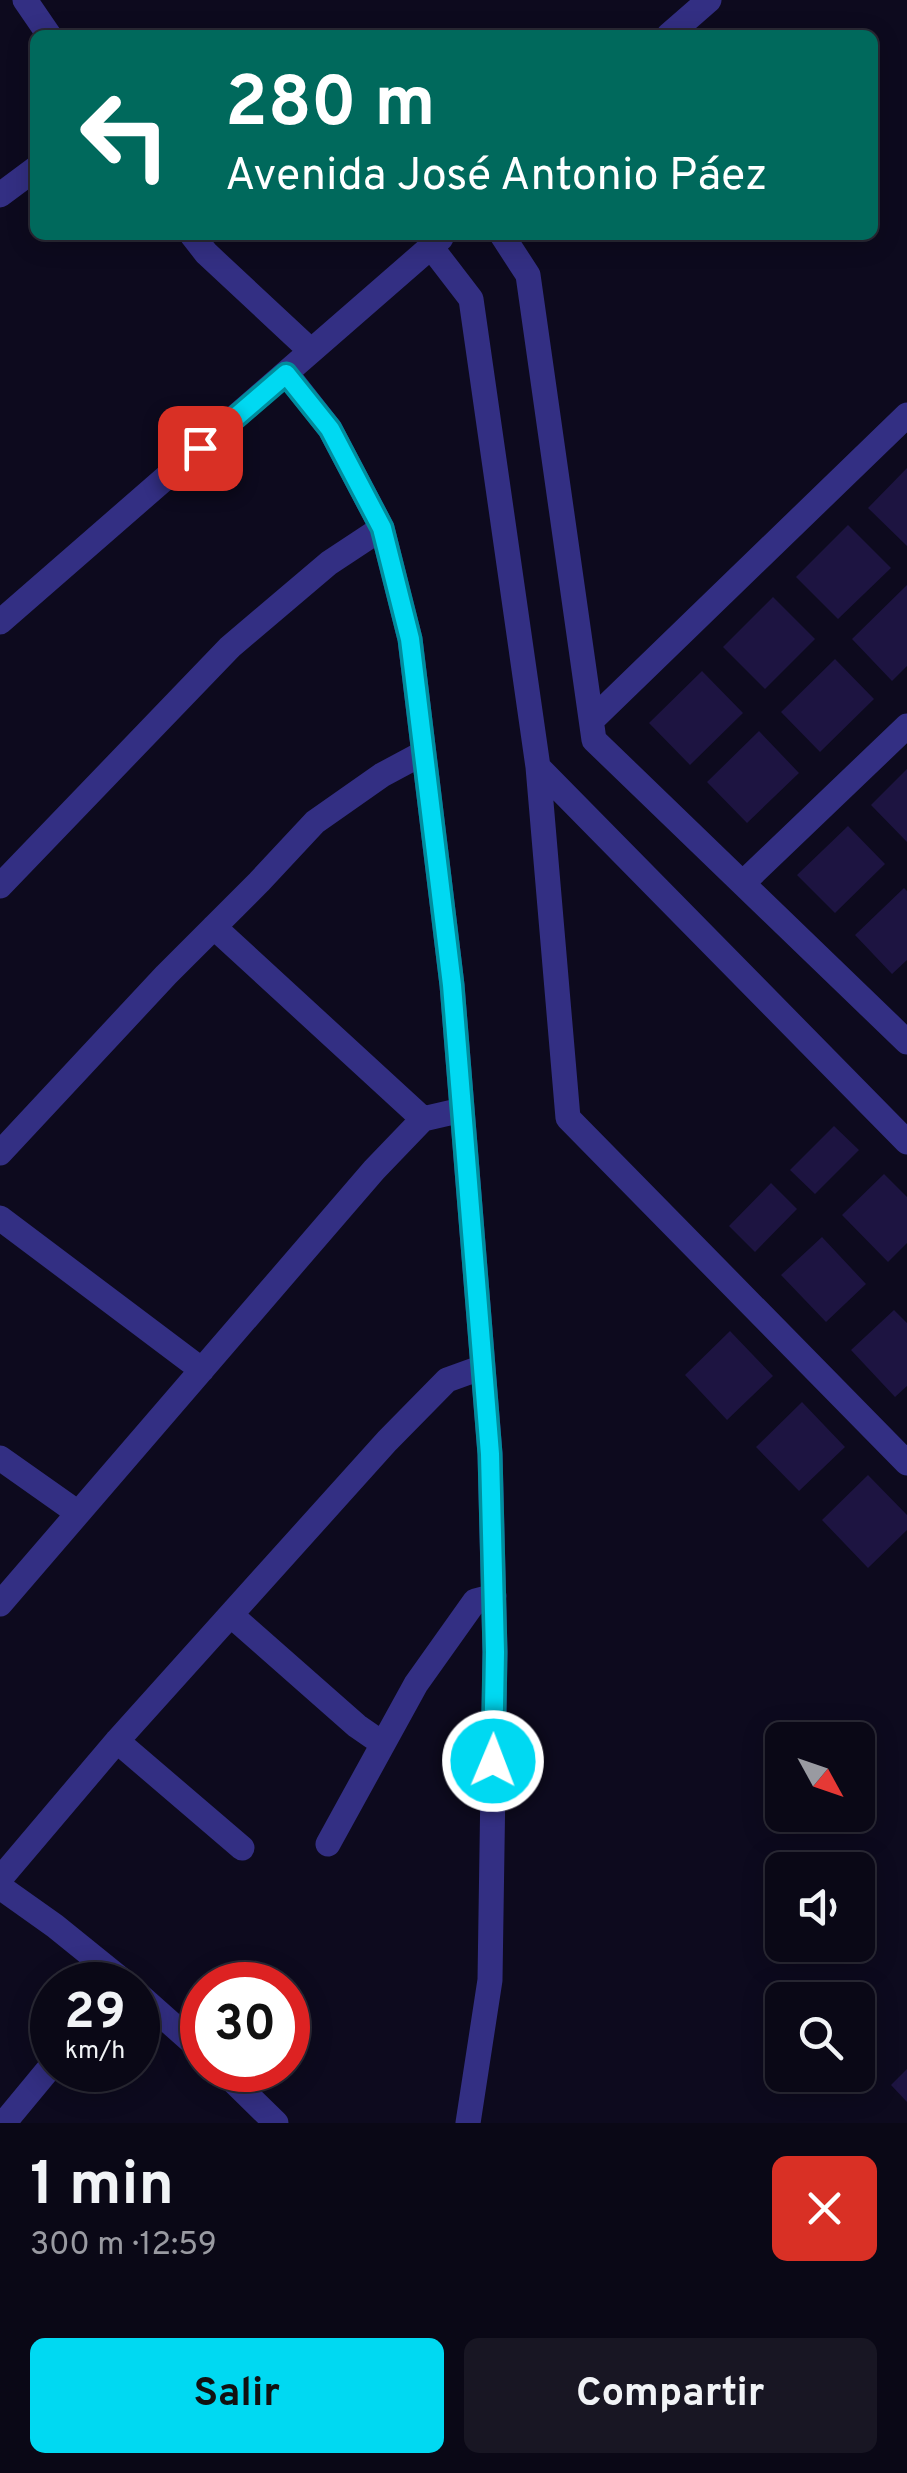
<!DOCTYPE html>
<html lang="es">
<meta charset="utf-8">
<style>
:root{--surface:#0a0816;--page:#181623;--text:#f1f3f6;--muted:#999aa1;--line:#2a2935;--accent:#00d9f2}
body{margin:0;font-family:Overpass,sans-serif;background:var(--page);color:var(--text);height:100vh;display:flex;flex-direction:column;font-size:38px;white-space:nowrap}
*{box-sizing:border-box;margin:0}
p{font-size:32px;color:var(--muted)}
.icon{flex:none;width:55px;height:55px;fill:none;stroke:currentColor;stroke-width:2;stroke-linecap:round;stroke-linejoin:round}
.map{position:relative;height:2123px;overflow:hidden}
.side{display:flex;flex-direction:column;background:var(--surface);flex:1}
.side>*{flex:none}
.banner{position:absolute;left:30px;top:30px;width:848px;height:210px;border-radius:15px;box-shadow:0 5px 25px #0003,0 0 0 2px var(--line);background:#00695c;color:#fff;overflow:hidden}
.needle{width:65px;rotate:130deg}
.buttons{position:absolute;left:765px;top:1722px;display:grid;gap:20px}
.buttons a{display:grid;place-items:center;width:110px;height:110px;border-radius:15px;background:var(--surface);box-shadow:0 5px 25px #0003,0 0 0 2px var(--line);font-size:50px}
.speed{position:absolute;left:30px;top:1962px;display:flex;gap:20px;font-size:50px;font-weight:700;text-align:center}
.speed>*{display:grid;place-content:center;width:130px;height:130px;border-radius:50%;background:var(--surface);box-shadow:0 5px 25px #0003,0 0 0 2px var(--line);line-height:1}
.speed small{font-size:25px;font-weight:400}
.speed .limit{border:15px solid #d22;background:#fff;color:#111}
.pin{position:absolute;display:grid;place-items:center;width:85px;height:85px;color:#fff;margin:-42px;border-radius:20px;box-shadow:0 5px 15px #0006}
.me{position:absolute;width:110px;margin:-55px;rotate:1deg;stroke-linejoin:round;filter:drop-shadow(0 0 8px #0008)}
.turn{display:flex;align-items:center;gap:35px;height:210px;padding:0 30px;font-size:45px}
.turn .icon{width:130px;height:130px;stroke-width:2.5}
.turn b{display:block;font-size:70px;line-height:85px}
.round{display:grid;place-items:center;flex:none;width:105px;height:105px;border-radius:15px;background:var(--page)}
.summary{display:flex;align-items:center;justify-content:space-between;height:170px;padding:0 30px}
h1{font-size:60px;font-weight:700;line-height:75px}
.primary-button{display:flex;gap:20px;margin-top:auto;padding:20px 30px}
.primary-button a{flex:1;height:115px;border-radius:15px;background:var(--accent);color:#111;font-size:40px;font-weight:700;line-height:115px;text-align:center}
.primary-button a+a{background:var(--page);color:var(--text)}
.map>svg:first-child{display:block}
.building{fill:#1d1441}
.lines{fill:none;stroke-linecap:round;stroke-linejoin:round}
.minor{stroke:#332f83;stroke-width:25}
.route-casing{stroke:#008d9d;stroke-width:25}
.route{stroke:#00d9f2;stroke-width:18}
</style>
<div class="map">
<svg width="907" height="2123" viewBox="0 0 907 2123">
<rect width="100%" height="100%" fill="#0d0a1e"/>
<path class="building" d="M907,468V546L868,508Z
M848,525L891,568L838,619L796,577Z
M907,585V666L892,681L852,639Z
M773,597L815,639L765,689L723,647Z
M835,659L874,699L820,752L781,712Z
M702,671L743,713L690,765L649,723Z
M759,731L799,773L747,823L707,782Z
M907,769V842L871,805Z
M848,826L885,864L835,913L797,875Z
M904,888L907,891V960L892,974L855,935Z
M834,1126L859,1150L815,1194L790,1170Z
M884,1174L907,1197V1243L888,1262L842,1215Z
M771,1183L797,1209L755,1252L729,1226Z
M822,1237L866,1284L826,1322L781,1275Z
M894,1310L907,1323V1386L895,1397L851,1350Z
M730,1331L773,1376L727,1420L685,1375Z
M802,1402L845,1447L799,1491L756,1447Z
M868,1475L907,1515V1530L868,1568L822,1520Z
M907,2069V2102L891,2085Z"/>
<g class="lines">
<path class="minor" d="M25,0L49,35
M669,35L709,0
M0,195L35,169
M192,235L206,253L311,351
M502,235L528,275L594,740L907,1042
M431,247L471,299L538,767L907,1142
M286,373L330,429L382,528L410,639L452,985L490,1453L495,1652L490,1980L468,2123
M0,622L441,238
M592,720L907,415
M538,767L568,1118L907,1463
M743,883L907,726
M0,886L230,647L329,563L382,528
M214,927L423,1119
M0,1153L166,975L259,882L315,822L382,775L423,753
M0,1218L202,1370
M0,1458L78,1513
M0,1604L374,1170L423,1119L462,1110
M231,1615L357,1726L383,1744
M117,1741L242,1848
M328,1844L416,1684L475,1601L494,1596
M0,1879L117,1741L387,1441L447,1380L483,1367
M0,1887L55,1926L128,1985
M138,1994L202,2051
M222,2070L276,2123
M4,2123L52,2065"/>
</g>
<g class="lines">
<g class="route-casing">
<path id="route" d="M200,448L286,374L330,429L382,528L410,639L452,985L490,1454L495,1652L493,1761"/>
</g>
<use href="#route" class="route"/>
</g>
</svg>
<div class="buttons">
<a><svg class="needle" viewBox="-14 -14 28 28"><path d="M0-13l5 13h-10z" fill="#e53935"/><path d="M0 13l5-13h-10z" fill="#999aa1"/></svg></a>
<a><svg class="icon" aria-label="sound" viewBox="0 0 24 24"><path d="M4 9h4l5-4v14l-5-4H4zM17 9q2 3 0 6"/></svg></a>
<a><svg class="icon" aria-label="search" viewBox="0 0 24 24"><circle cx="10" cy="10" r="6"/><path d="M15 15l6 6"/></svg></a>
</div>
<div class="speed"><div>29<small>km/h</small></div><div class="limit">30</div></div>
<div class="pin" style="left:200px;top:448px;background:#d93025"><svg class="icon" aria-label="arrive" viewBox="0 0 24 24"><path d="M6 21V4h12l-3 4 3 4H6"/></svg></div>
<svg class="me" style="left:493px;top:1761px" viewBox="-20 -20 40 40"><circle r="17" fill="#00d9f2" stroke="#fff" stroke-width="3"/><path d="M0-11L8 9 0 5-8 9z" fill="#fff"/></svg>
<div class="banner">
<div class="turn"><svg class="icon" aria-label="left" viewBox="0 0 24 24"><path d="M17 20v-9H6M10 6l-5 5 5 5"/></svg><div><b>280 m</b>Avenida José Antonio Páez</div></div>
</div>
</div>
<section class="side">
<div class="summary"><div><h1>1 min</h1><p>300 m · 12:59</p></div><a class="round" style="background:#d93025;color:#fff"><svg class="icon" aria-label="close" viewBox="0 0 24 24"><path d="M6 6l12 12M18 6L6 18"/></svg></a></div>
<div class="primary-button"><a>Salir</a><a>Compartir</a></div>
</section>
